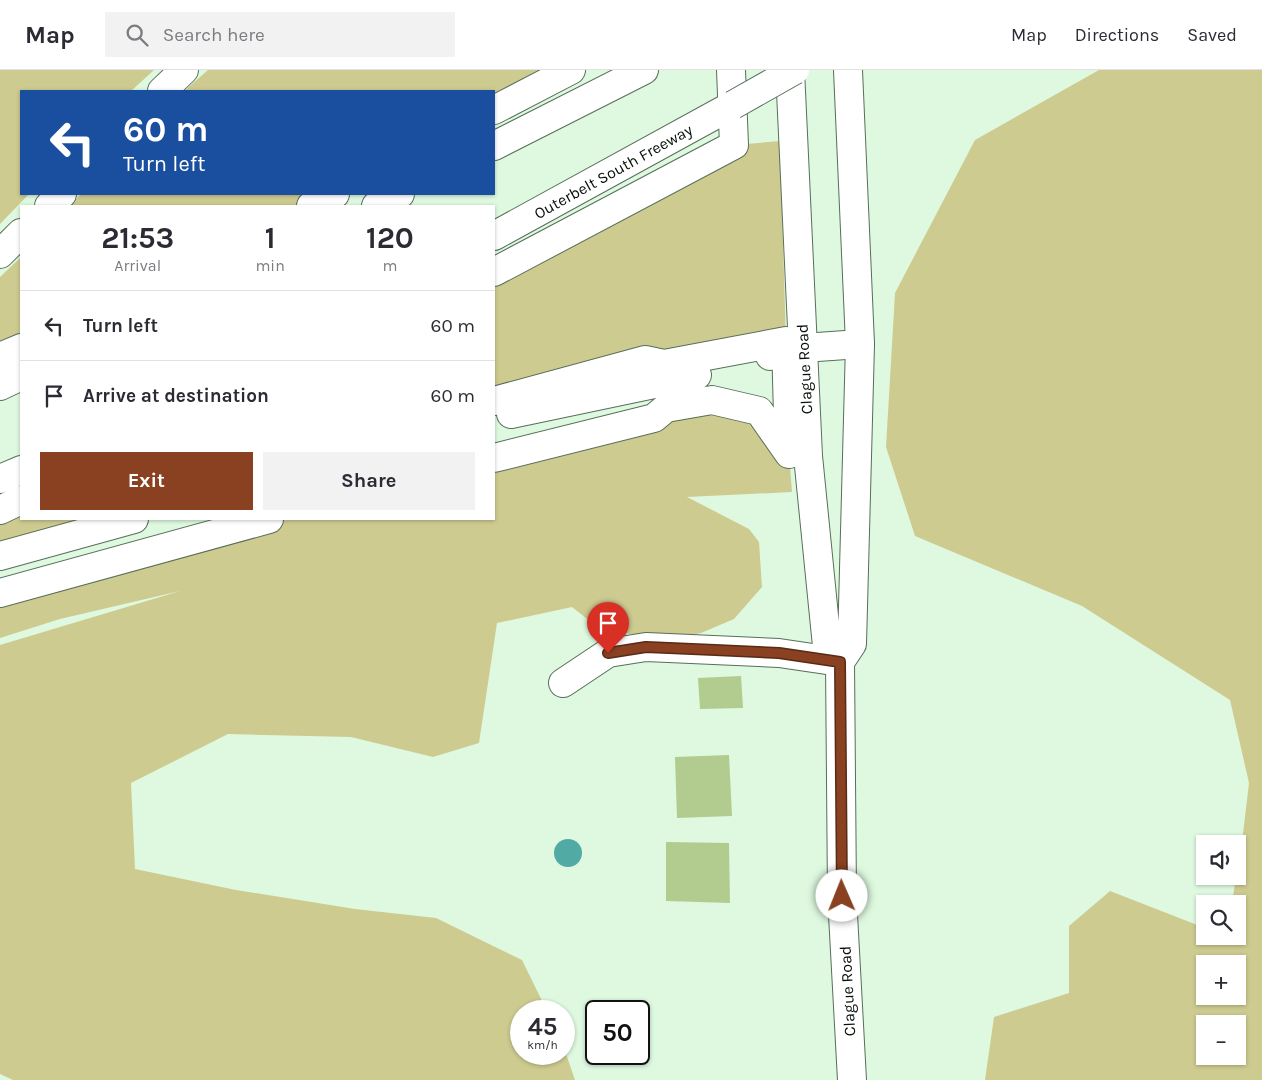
<!DOCTYPE html>
<meta charset="utf-8">
<style>
:root{--surface:#fff;--page:#f2f2f3;--text:#2b2b33;--muted:#7c7c81;--line:#e1e1e2;--accent:#894121}
body{margin:0;font-family:Karla,sans-serif;background:var(--page);color:var(--text);height:100vh;display:flex;flex-direction:column;font-size:19px;white-space:nowrap}
*{box-sizing:border-box;margin:0}
p{font-size:16px;color:var(--muted)}
.icon{flex:none;width:28px;height:28px;fill:none;stroke:currentColor;stroke-width:2;stroke-linecap:round;stroke-linejoin:round}
.map{position:relative;flex:1;overflow:hidden}
.sheet{position:absolute;left:20px;top:135px;width:475px;height:315px;display:flex;flex-direction:column;background:var(--surface);border-radius:0px;box-shadow:0 1px 4px #0004}
.sheet>*{flex:none}
.guide{position:absolute;left:20px;top:20px;width:475px;height:105px;border-radius:0px;box-shadow:0 1px 4px #0004;background:#1a4fa0;color:#fff;overflow:hidden}
.tools{position:absolute;left:1196px;top:765px;display:grid;gap:10px}
.tools a{display:grid;place-items:center;width:50px;height:50px;border-radius:0px;background:var(--surface);box-shadow:0 1px 4px #0004;font-size:25px}
.speed{position:absolute;left:510px;top:930px;display:flex;gap:10px;font-size:25px;font-weight:700;text-align:center}
.speed>*{display:grid;place-content:center;width:65px;height:65px;border-radius:50%;background:var(--surface);box-shadow:0 1px 4px #0004;line-height:1}
.speed small{font-size:12px;font-weight:400}
.speed .limit{border:2px solid #111;border-radius:8px;background:#fff;color:#111}
.pin{position:absolute;display:grid;place-items:center;width:42px;height:42px;color:#fff;margin:-51px -21px;border-radius:50% 50% 50% 0;rotate:-45deg;box-shadow:0 0 5px #0007}
.pin .icon{rotate:45deg}
.me{position:absolute;width:55px;margin:-28px;rotate:359deg;stroke-linejoin:round;filter:drop-shadow(0 0 4px #0008)}
.turn{display:flex;align-items:center;gap:18px;height:105px;padding:0 20px;font-size:22px}
.turn .icon{width:65px;height:65px;stroke-width:2.5}
.turn b{display:block;font-size:35px;line-height:42px}
.eta{display:flex;justify-content:space-evenly;align-items:center;height:85px;text-align:center}
.eta b{font-size:30px;font-weight:700;line-height:35px}
.action{display:flex;gap:10px;margin-top:auto;padding:10px 20px}
.action a{flex:1;height:58px;border-radius:0px;background:var(--accent);color:#fff;font-size:20px;font-weight:700;line-height:58px;text-align:center}
.action a+a{background:var(--page);color:var(--text)}
ul{padding:0;list-style:none}
li{display:flex;align-items:center;gap:15px;height:70px;padding:0 20px;border-top:1px solid var(--line)}
li div{flex:1}
li b{display:block;font-size:19px}
li em{font-style:normal}
header{display:flex;align-items:center;gap:30px;box-sizing:border-box;height:70px;padding:0 25px;background:var(--surface);border-bottom:1px solid var(--line)}
header strong{font-size:24px}
nav{display:flex;gap:28px;margin-inline-start:auto;font-size:18px}
.search{width:350px;height:45px;background:var(--page);display:flex;align-items:center;gap:12px;box-sizing:border-box;padding:0 18px;border-radius:0px;color:var(--muted);font-size:19px}
.map>svg:first-child{display:block}
.green{fill:#cecb90;fill-rule:evenodd}
.water{fill:#51aba4}
.building{fill:#b2cb8e}
.lines{fill:none;stroke-linecap:round;stroke-linejoin:round}
.minor-casing{stroke:#576f59;stroke-width:30}
.major-casing{stroke:#576f59;stroke-width:30}
.highway-casing{stroke:#576f59;stroke-width:30}
.minor{stroke:#fff;stroke-width:28}
.major{stroke:#fff;stroke-width:28}
.highway{stroke:#fff;stroke-width:28}
.highway-bridge-casing{stroke:#576f59;stroke-width:30;stroke-linecap:butt}
.highway-bridge{stroke:#fff;stroke-width:28}
.route-casing{stroke:#592a15;stroke-width:12}
.route{stroke:#894121;stroke-width:9}
.labels{text-anchor:middle;stroke-width:4;stroke-linejoin:round;paint-order:stroke}
.street-label{font-size:16px;fill:#081109;stroke:#fff}
</style>
<header>
<strong>Map</strong>
<div class="search"><svg class="icon" aria-label="search" viewBox="0 0 24 24"><circle cx="10" cy="10" r="6"/><path d="M15 15l6 6"/></svg>Search here</div>
<nav><a>Map</a><a>Directions</a><a>Saved</a></nav>
</header>
<div class="map">
<svg width="1262" height="1010" viewBox="0 0 1262 1010">
<rect width="100%" height="100%" fill="#def9e0"/>
<path class="green" d="M0,0H154L131,21H21V124H29L0,154Z
M208,0H571L494,40V21H184Z
M1099,0H1262V1010H985L994,947L1069,923V856L1110,821L1205,858V866H1238V834H1232L1236,806H1238L1249,713L1230,630L1082,536L915,466L886,377L895,223L975,70ZM1205,894H1238V926H1205ZM1205,954H1238V986H1205Z
M780,71L786,271L494,331V202L734,75Z
M81,124H335L311,136H69Z
M21,187V278L0,287V207Z
M666,338L759,341L789,384L792,422L687,427L749,459L759,472L762,517L734,549L701,563L669,570L600,559L572,537L497,553L479,673L433,687L351,667L228,664L131,713L135,799L236,820L355,839L436,848L522,890L547,941H521V984H564V978L575,1010H13L0,1004V575L180,521L60,549L0,568V523L269,449H494V388Z
M21,438V449H96L0,479V448Z"/>
<path class="water" d="M554 783a14 14 0 1 1 28 0a14 14 0 1 1-28 0Z"/>
<path class="building" d="M741,606L743,638L700,639L698,608Z
M729,685L732,746L677,748L675,687Z
M666,772L729,773L730,833L666,831Z"/>
<g class="lines">
<g class="minor-casing">
<path id="minor" d="M563,613L608,583L646,577L779,583L840,592"/>
</g>
<g class="major-casing">
<path id="major" d="M790,0L808,386L827,576L840,592
M848,0L860,274L852,574L840,592L842,826L852,1010"/>
</g>
<g class="highway-casing">
<path id="highway" d="M162,21L184,0
M494,40L571,0
M494,76L644,0
M49,136L62,124
M311,136L335,124
M376,136L400,124
M494,166L733,35
M0,184L21,163
M494,202L734,75L731,0
M770,286L803,278L860,274
M0,287L21,278
M0,316L21,306
M494,331L645,290L664,294L786,271L789,384L759,341L712,330L666,338L654,348L494,388
M511,344L697,305
M0,409L21,400
M0,440L21,430
M0,486L134,449
M0,523L269,449"/>
</g>
<use href="#minor" class="minor"/>
<use href="#major" class="major"/>
<use href="#highway" class="highway"/>
<g class="highway-bridge-casing">
<path id="highway-bridge" d="M733,35L795,0"/>
</g>
<use href="#highway-bridge" class="highway-bridge"/>
</g>
<g class="lines">
<g class="route-casing">
<path id="route" d="M608,583L646,577L715,580L779,583L840,592L842,826"/>
</g>
<use href="#route" class="route"/>
</g>
<g class="labels">
<g class="street-label">
<text transform="translate(613 101) rotate(-29)" y="6">Outerbelt South Freeway</text>
<text transform="translate(804 299) rotate(-93)" y="6">Clague Road</text>
<text transform="translate(847 921) rotate(-93)" y="6">Clague Road</text>
</g>
</g>
</svg>
<div class="tools">
<a><svg class="icon" aria-label="sound" viewBox="0 0 24 24"><path d="M4 9h4l5-4v14l-5-4H4zM17 9q2 3 0 6"/></svg></a>
<a><svg class="icon" aria-label="search" viewBox="0 0 24 24"><circle cx="10" cy="10" r="6"/><path d="M15 15l6 6"/></svg></a>
<a>+</a>
<a>−</a>
</div>
<div class="speed"><div>45<small>km/h</small></div><div class="limit">50</div></div>
<div class="pin" style="left:608px;top:583px;background:#d93025"><svg class="icon" aria-label="arrive" viewBox="0 0 24 24"><path d="M6 21V4h12l-3 4 3 4H6"/></svg></div>
<svg class="me" style="left:842px;top:826px" viewBox="-20 -20 40 40"><circle r="19" fill="#fff"/><path d="M0-13L10 11 0 6-10 11z" fill="#894121"/></svg>
<div class="guide">
<div class="turn"><svg class="icon" aria-label="left" viewBox="0 0 24 24"><path d="M17 20v-9H6M10 6l-5 5 5 5"/></svg><div><b>60 m</b>Turn left</div></div>
</div>
<section class="sheet">
<div class="eta">
<div><b>21:53</b><p>Arrival</p></div>
<div><b>1</b><p>min</p></div>
<div><b>120</b><p>m</p></div>
</div>
<ul>
<li><svg class="icon" aria-label="left" viewBox="0 0 24 24"><path d="M17 20v-9H6M10 6l-5 5 5 5"/></svg><div><b>Turn left</b></div><em>60 m</em></li>
<li><svg class="icon" aria-label="arrive" viewBox="0 0 24 24"><path d="M6 21V4h12l-3 4 3 4H6"/></svg><div><b>Arrive at destination</b></div><em>60 m</em></li>
</ul>
<div class="action"><a>Exit</a><a>Share</a></div>
</section>
</div>
